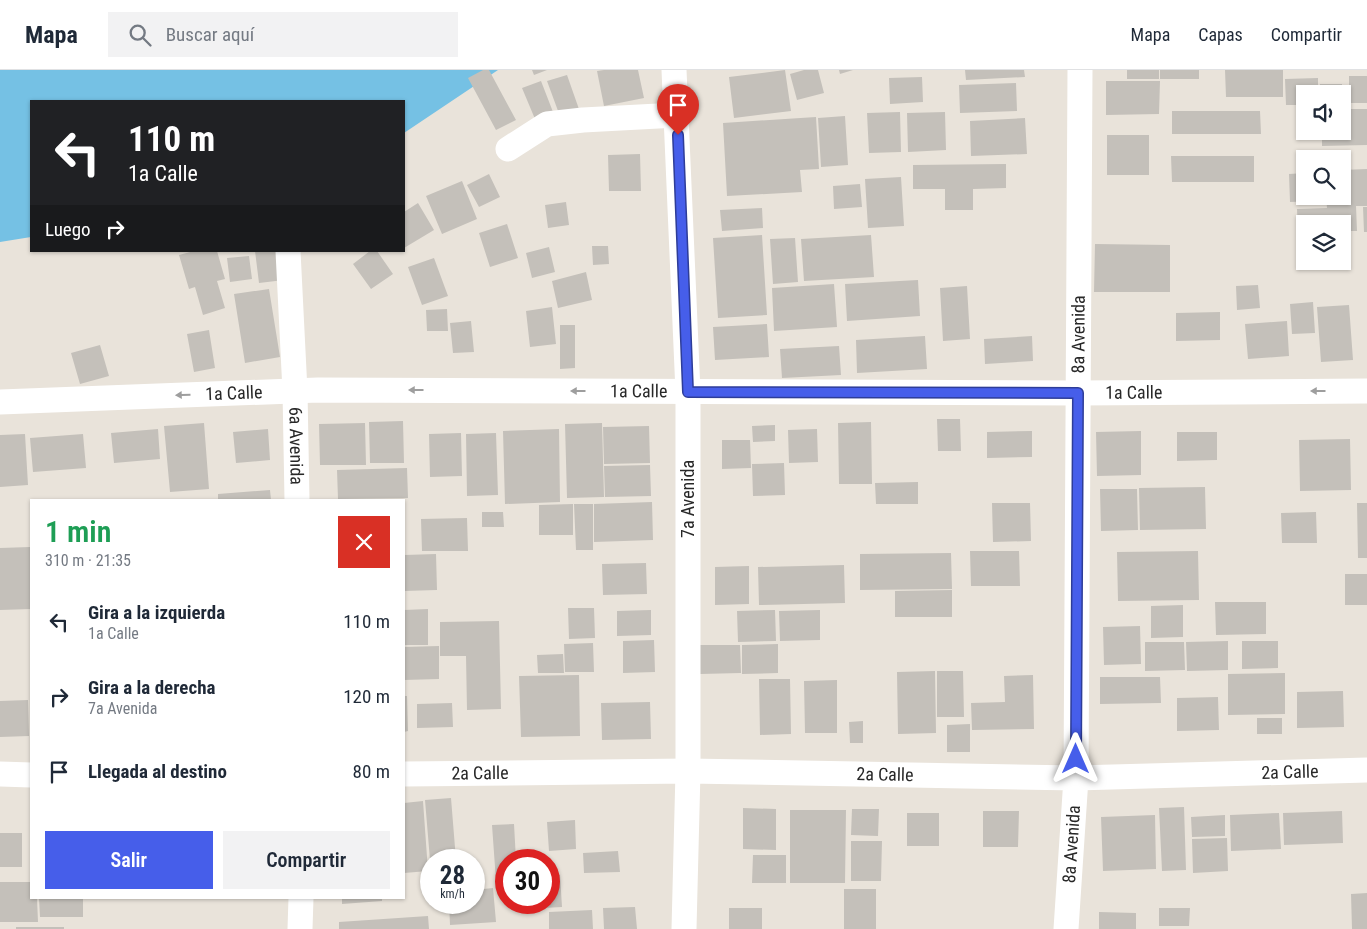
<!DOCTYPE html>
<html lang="es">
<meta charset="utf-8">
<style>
:root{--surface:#fff;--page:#f2f2f3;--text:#1f2937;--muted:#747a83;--line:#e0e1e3;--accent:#465eea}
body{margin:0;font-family:"Roboto Condensed",sans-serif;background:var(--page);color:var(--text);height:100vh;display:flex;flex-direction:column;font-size:19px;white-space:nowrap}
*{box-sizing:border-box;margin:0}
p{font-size:16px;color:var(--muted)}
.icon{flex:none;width:28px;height:28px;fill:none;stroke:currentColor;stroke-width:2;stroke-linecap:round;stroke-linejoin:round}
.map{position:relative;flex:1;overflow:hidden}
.sheet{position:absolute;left:30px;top:429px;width:375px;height:400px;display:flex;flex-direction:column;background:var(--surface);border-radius:0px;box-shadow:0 1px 4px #0004}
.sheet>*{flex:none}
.banner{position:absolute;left:30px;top:30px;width:375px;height:152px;border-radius:0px;box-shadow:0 1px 4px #0004;background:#202124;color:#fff;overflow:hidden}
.fabs{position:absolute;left:1296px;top:15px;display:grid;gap:10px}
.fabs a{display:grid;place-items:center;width:55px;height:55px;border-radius:0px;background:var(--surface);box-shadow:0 1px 4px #0004;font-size:25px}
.speed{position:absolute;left:420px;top:779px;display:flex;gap:10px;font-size:25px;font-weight:700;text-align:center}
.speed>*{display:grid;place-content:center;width:65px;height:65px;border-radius:50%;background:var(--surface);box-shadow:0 1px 4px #0004;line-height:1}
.speed small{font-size:12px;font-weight:400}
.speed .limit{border:8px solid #d22;background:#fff;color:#111}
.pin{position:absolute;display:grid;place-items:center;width:42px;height:42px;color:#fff;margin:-51px -21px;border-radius:50% 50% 50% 0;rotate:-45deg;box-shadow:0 0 5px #0007}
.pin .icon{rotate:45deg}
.me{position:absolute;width:55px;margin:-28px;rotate:0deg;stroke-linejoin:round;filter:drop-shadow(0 0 4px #0008)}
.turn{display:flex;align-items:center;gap:18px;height:105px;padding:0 15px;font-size:22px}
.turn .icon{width:65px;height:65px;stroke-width:2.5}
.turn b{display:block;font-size:35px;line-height:42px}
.then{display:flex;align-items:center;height:48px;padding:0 15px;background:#0003;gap:10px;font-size:19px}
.round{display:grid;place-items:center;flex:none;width:52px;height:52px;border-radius:0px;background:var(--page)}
.overview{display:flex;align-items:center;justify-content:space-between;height:85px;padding:0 15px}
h1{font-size:30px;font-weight:600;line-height:38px;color:#1e9e55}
.action{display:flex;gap:10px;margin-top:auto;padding:10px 15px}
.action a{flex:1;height:58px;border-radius:0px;background:var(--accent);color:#fff;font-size:20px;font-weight:600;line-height:58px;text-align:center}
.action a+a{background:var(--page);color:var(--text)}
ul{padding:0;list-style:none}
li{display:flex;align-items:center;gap:15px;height:75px;padding:0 15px}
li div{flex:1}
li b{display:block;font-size:19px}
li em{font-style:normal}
header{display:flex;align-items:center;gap:30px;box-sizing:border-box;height:70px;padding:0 25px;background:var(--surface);border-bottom:1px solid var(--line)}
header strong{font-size:24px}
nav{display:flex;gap:28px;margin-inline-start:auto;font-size:18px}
.search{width:350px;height:45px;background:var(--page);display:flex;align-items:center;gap:12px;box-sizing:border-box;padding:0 18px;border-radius:0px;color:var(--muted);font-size:19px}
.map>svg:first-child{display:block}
.water{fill:#75c1e4}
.building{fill:#c4c0ba}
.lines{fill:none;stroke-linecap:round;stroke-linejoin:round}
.minor{stroke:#fff;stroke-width:25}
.oneway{fill:#9e9e9e}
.route-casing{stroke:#2e3d98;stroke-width:12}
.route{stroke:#465eea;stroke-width:9}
.labels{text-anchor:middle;stroke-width:4;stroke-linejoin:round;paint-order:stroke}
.street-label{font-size:18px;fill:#282828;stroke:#fff}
</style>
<header>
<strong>Mapa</strong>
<div class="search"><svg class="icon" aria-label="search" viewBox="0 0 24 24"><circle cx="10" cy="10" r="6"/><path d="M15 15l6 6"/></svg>Buscar aquí</div>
<nav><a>Mapa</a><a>Capas</a><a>Compartir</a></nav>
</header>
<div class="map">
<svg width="1367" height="859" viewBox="0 0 1367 859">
<rect width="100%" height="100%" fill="#e9e3da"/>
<path class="water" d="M0,0H498L404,63V31H31V167L0,172Z"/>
<path class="building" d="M483,0H489L516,50L496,60L468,8Z
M532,0H547L534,5Z
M604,0H638L644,28L604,36L597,1Z
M785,0L791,41L734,48L729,7Z
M804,0H818L824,23L797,30L790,4Z
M839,0H853L840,4Z
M965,0H1024L1025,7L966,10Z
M1127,0H1159V9H1127Z
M1160,0H1199V9H1160Z
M1225,0H1283V27H1226Z
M567,5L580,42L561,49L547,11Z
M1349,6H1367V33H1349Z
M922,7L923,32L890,34L889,8Z
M1318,8V24H1305V35H1286L1285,9Z
M541,11L553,42L535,49L522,18Z
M1106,11H1160L1159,44L1106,45Z
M1016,13L1017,41L960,43L959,15Z
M1320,14H1342V24H1320Z
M1342,39H1367V75L1322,76V61H1342Z
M1172,41H1260L1261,64H1172Z
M900,42L901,82L869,83L867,43Z
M945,42L946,80L908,82L907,43Z
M845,46L848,95L821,97L818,48Z
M816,47L819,99L800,100L802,122L727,126L723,53Z
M1025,48L1027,84L971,86L970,51Z
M1107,65H1149V105H1107Z
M640,84L641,121H609L608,85Z
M1171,86H1254V112H1172Z
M1006,94V118L973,119V140H945V119H913V95Z
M1367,99V136H1356L1357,161H1342V154H1305V162H1298L1297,139L1327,138L1326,126H1342V100Z
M1305,103V126H1319V131L1290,132L1289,104Z
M489,104L500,127L479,137L467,115Z
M901,107L904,156L868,158L865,109Z
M462,111L477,149L442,164L426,126Z
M860,114L862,137L834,139L833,116Z
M566,132L569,155L548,158L545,135Z
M418,133L434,160L404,178V142Z
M1363,137H1367V162H1364Z
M762,138L763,158L722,161L720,140Z
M507,154L518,188L490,197L479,163Z
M762,165L767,245L718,248L713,168Z
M871,165L874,207L804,211L801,169Z
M795,168L798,212L773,214L770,169Z
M1095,174L1170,175V222H1094Z
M592,176H608L609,194L593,195Z
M549,177L555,202L532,208L526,183Z
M194,181H217L225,209L217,211L225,238L203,245L195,217L189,219L179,185Z
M255,181H281L284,210L259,213Z
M370,181H377L393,204L371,219L353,194Z
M249,186L252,209L230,212L227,188Z
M434,188L448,226L422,235L408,197Z
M586,202L592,230L558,238L552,211Z
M918,210L920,246L847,251L845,214Z
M834,214L837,257L774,261L772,218Z
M1258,215L1260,238L1237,240L1236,216Z
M967,216L970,269L943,271L940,218Z
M269,219L280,287L245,293L234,224Z
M1313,232L1315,263L1292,264L1290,234Z
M1349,235L1353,290L1321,292L1317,237Z
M552,237L556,274L530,277L526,241Z
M447,239L448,261H427L426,240Z
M1220,242V270L1176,271V243Z
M471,251L474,282L453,283L450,253Z
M1287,251L1289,286L1248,289L1245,254Z
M767,254L769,287L715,290L713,257Z
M560,255H575V298L560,299Z
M209,260L215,298L194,302L187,264Z
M925,266L927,299L857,303L856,270Z
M1032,266L1033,291L985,294L984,269Z
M100,275L109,306L80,314L71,283Z
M839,276L841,305L782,308L780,279Z
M937,349H960L961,381H938Z
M403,351L404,393H370L369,352Z
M871,352L872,414H839L838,353Z
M204,353L209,419L170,422L164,356Z
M365,353L366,395H320L319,354Z
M602,353L604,427L567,428L565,354Z
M775,355V371L753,372L752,356Z
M649,356L650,393L604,394L603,357Z
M158,359L160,389L114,393L111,363Z
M268,359L270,390L236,393L233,362Z
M559,359L560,432L505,434L503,361Z
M817,359L818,392L789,393L788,360Z
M1032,361V387L987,388V362Z
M1141,361V405L1097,406L1096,362Z
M1177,362H1217V390L1177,391Z
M461,363L462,406L430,407L429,364Z
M496,363L498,425L467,426L466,364Z
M25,364L28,415L0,417V365Z
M83,364L86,398L33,402L30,368Z
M1350,369L1351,420L1300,421L1299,370Z
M722,370H750L751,398L722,399Z
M784,393L785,425L753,426L752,394Z
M650,395L651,426L605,427L604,396Z
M407,398L408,428L338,429L337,400Z
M918,412V434H876L875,413Z
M1205,417L1206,459L1140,460L1139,418Z
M1100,419H1137L1138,460L1101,461Z
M270,420L271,430H218V424Z
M652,432L653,470L594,472V434Z
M992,433H1030L1031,471L993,472Z
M1357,433H1367V488H1358Z
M573,434V465H539V435Z
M574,434H593V480H576Z
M482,442H503L504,457H482Z
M1316,442L1317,473H1282L1281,443Z
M467,448L468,481H422L421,449Z
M30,477L31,539L0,540V478Z
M970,481H1019L1020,516H971Z
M1198,481L1199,530L1118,531L1117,482Z
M951,483L952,519L860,520V484Z
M436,484L437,520L404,521V485Z
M646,493L647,524L603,525L602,494Z
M844,495L845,533L759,535L758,497Z
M749,496V534L715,535V497Z
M1345,504H1367V535H1345Z
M952,520V547H895V521Z
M1215,532H1266V564L1216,565Z
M1183,535V567L1151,568V536Z
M568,538H594L595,568L569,569Z
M428,539V575H404V540Z
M651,540V565L617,566V541Z
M775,540L776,571L738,572L737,541Z
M820,540V570L780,571L779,541Z
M499,551L501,639L467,640L466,586H440V552Z
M1140,556L1141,594L1104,595L1103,557Z
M654,570L655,602L623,603V571Z
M1228,571V600L1187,601L1186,572Z
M1242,571H1278V598L1242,599Z
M1145,572H1184L1185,600L1145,601Z
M593,573L594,602H565L564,574Z
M778,574V603L742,604V575Z
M699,575H740L741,603L700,604Z
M439,576V609L404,610V577Z
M563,584L564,603H538L537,585Z
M935,601L936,663L898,664L897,602Z
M937,601H963L964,647H937Z
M1285,603V644L1228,645V604Z
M579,605L580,666L521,667L519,606Z
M1033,605L1034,659L972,660L971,633L1005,632L1004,606Z
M1100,607H1160L1161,633L1100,634Z
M759,609H790L791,664L760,665Z
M837,610V663H805L804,611Z
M1343,621L1344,657L1297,658V622Z
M404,626H407L408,661L404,662Z
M1218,627L1219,660L1177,661V628Z
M28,630L29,666L0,667V631Z
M650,632L651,669L602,670L601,633Z
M452,633L453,657L417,658V634Z
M1257,648H1282V664H1257Z
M863,651V673H850L849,652Z
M970,654V682H947V655Z
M451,728L456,790H430L425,730Z
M423,731L428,801L404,803V733Z
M1184,737L1186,800L1162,801L1159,738Z
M743,738L776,739V780L743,779Z
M852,739H879L878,766L851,765Z
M790,740H846L845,813H790Z
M983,741H1019L1018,777H983Z
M1342,741L1343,773L1284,775L1283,743Z
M907,743H939V776H907Z
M1279,743L1281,779L1231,781L1230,745Z
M1155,745L1156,799L1103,801L1101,747Z
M1225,745V766L1192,767L1191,747Z
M575,750L576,779L549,781L547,752Z
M514,754L516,790H506V811H496L492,755Z
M0,763H22V797H0Z
M1227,768L1228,801L1193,803L1192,769Z
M851,771H882L881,811H851Z
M618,781L620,802L584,803L583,783Z
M753,785H786V813H752Z
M560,805L562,837L543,838V832H549V806Z
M0,812H31V828H37L38,852H0Z
M493,818L496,852L450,855L449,832H474V820Z
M844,819H876V859H844Z
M1367,823V859H1352L1351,824Z
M39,828H83V847H40Z
M342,828H382V831L342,834Z
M635,837L637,859H604L603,838Z
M729,838H762V859H729Z
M1159,838H1190L1189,856H1159Z
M592,840L593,859H549V842Z
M1099,842L1136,843V859H1099Z
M428,846L429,859H339V852Z
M16,857H64V859H16Z"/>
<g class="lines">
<g class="minor">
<path d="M674,0L688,322V701L684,859"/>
<path d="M508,79L547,54L583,50L677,45"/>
<path id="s1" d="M288,181L295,321L297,430"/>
<path id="s2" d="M0,332L318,320L1078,323L1367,321"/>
<path d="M0,704L31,705"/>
<path id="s3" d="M404,704L688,701L1076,708L1367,700"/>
<path d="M300,859L301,828"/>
<path id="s4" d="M1066,859L1076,708L1080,0"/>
</g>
</g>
<defs><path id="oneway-solid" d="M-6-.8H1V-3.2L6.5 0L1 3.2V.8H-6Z" transform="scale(1.25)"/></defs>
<g class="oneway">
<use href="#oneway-solid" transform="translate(416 320) rotate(-180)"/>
<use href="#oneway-solid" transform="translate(578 321) rotate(-180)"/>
<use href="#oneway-solid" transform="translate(1318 321) rotate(180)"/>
<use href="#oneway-solid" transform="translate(183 325) rotate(178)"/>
</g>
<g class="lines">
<g class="route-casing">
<path id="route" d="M678,65L688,322L1078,323L1076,689"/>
</g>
<use href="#route" class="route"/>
</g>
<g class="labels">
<g class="street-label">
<text dy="6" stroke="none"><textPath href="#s4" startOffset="595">8a Avenida</textPath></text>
<text dy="6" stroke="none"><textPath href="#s2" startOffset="639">1a Calle</textPath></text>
<text dy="6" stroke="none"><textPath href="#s2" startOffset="1134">1a Calle</textPath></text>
<text dy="6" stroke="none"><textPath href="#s2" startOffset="234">1a Calle</textPath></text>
<text dy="6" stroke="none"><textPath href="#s1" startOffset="195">6a Avenida</textPath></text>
<text transform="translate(688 429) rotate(-90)" y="6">7a Avenida</text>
<text dy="6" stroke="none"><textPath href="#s3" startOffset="886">2a Calle</textPath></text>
<text dy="6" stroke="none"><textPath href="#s3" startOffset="76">2a Calle</textPath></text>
<text dy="6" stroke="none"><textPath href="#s3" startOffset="481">2a Calle</textPath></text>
<text dy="6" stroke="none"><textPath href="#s4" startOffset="85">8a Avenida</textPath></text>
</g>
</g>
</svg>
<div class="fabs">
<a><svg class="icon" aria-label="sound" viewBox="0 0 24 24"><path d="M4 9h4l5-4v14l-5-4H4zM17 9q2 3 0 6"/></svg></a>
<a><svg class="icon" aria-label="search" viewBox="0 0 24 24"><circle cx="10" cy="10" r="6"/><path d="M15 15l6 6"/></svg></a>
<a><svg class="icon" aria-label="layers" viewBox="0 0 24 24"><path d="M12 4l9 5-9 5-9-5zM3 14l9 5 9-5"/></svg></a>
</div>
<div class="speed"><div>28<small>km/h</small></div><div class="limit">30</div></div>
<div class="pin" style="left:678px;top:65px;background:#d93025"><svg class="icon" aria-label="arrive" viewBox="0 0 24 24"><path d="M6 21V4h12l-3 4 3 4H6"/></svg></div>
<svg class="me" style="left:1076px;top:689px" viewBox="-20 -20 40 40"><path d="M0-17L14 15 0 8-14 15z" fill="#465eea" stroke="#fff" stroke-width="4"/></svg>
<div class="banner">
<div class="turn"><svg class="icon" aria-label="left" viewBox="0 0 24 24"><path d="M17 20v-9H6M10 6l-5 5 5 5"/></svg><div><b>110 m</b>1a Calle</div></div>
<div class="then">Luego<svg class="icon" aria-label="right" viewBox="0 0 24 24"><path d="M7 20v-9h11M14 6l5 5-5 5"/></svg></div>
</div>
<section class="sheet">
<div class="overview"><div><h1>1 min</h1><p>310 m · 21:35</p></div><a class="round" style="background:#d93025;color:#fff"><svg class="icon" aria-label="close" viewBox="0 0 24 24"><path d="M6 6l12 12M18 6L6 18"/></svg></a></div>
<ul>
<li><svg class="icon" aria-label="left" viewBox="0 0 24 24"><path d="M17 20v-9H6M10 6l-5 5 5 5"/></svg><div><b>Gira a la izquierda</b><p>1a Calle</p></div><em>110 m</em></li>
<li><svg class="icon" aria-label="right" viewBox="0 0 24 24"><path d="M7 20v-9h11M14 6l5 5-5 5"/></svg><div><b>Gira a la derecha</b><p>7a Avenida</p></div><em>120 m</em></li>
<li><svg class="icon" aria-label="arrive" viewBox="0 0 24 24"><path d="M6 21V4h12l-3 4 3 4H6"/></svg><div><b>Llegada al destino</b></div><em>80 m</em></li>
</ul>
<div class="action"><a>Salir</a><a>Compartir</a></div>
</section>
</div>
